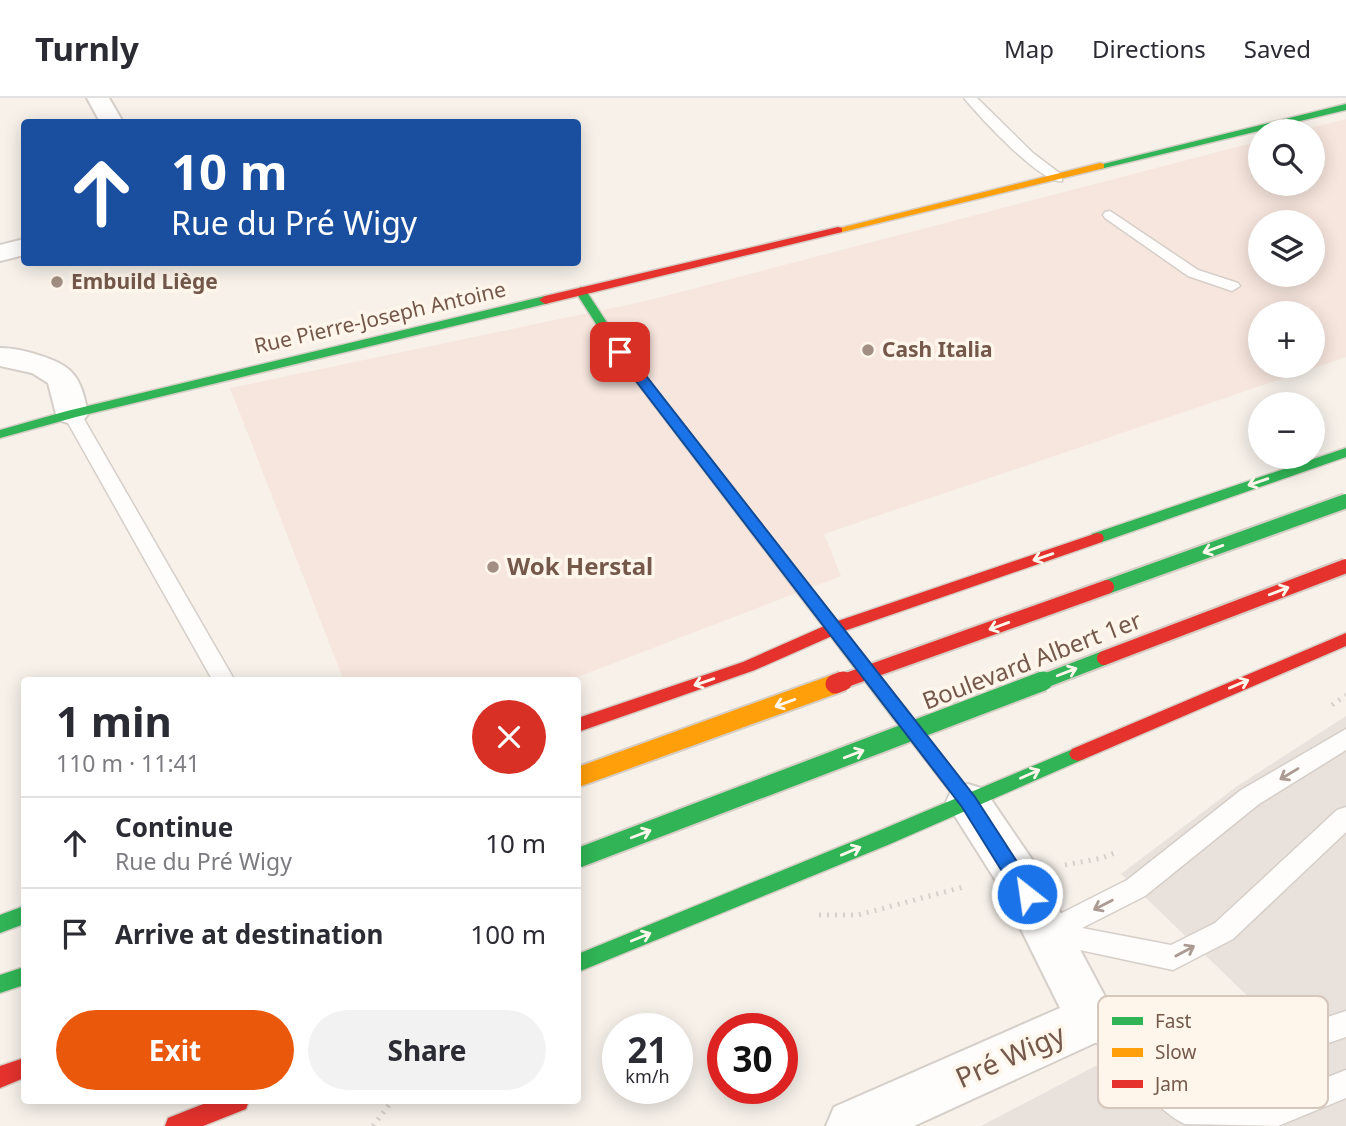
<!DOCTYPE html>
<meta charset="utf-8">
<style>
:root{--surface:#fff;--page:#f2f2f3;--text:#2b2b33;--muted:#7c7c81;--line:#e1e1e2;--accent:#ea580c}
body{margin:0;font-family:"Noto Sans",sans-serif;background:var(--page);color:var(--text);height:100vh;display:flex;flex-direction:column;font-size:26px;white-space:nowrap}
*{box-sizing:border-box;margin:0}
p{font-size:23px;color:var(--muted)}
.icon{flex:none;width:38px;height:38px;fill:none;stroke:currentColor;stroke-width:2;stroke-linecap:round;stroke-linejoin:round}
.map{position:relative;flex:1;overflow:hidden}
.side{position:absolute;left:21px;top:579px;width:560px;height:427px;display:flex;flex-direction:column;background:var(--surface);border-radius:7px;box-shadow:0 4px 18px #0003}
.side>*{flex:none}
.top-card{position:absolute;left:21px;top:21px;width:560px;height:147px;border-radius:7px;box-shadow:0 4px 18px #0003;background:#1a4fa0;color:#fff;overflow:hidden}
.buttons{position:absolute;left:1248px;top:21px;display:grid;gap:14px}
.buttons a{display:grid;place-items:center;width:77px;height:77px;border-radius:50%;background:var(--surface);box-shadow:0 4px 18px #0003;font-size:35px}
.speed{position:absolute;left:602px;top:915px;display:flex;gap:14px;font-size:35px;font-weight:700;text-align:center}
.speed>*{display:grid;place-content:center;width:91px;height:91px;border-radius:50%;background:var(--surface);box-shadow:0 4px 18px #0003;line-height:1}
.speed small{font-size:18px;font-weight:400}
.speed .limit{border:10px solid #d22;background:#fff;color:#111}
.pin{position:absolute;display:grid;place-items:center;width:60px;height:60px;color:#fff;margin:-30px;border-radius:14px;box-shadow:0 4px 10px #0006}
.me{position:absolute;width:77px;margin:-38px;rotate:330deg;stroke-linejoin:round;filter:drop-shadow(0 0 5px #0008)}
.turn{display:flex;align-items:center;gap:24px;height:147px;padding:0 35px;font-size:32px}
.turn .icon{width:91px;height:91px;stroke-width:2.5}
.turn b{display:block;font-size:49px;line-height:60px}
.round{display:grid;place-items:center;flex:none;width:74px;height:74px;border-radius:37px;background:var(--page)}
.summary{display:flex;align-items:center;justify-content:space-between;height:119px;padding:0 35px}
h1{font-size:42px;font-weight:700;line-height:52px}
.cta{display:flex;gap:14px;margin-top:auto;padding:14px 35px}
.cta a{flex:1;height:80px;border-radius:42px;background:var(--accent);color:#fff;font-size:28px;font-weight:700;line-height:80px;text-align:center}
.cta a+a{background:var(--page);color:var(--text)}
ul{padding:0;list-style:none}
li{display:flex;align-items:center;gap:21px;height:91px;padding:0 35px;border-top:2px solid var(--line)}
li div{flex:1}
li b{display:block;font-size:26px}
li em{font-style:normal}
header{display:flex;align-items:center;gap:42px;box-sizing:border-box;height:98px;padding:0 35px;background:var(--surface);border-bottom:2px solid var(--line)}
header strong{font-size:33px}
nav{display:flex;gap:38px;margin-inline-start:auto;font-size:24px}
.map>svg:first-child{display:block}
.commercial{fill:#f7e6de;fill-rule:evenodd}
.industrial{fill:#e9e1db}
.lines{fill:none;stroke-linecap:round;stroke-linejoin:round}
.lane-casing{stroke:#d6cec8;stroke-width:3}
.street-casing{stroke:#d6cec8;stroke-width:4}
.fast-casing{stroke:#d6cec6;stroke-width:3}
.slow-casing{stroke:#d6cec6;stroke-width:3}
.jam-casing{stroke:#d6cec6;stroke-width:3}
.path{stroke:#d7d0cb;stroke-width:5;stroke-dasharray:2 6;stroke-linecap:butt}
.lane{fill:#fefdfc;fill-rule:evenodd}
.street{fill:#fefdfc;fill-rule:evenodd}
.fast{fill:#30b455;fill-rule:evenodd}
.slow{fill:#ff9f0a;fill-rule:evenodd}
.jam{fill:#e5322d;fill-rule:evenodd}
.fast-bridge-far1-casing{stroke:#d6cec6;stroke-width:18;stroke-linecap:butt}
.fast-bridge-casing{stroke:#d6cec6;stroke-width:23;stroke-linecap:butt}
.slow-bridge-casing{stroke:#d6cec6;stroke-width:23;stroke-linecap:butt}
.jam-bridge-far1-casing{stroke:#d6cec6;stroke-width:18;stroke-linecap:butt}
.jam-bridge-casing{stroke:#d6cec6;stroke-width:23;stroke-linecap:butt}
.fast-bridge-far1{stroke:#30b455;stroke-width:14}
.fast-bridge{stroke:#30b455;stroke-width:19}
.slow-bridge{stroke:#ff9f0a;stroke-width:19}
.jam-bridge-far1{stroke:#e5322d;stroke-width:14}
.jam-bridge{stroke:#e5322d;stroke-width:19}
.oneway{stroke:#fff6eb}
.oneway2{stroke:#ab9b92}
.route{fill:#1a73e8;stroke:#114b97;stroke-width:2}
.poi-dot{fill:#a28e83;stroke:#fff6eb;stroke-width:2.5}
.labels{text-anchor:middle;stroke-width:7;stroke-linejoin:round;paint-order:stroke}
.far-poi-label{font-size:21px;font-weight:bold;fill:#74594b;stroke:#fff6eb;text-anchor:start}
.far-street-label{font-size:21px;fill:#74594b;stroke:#fff6eb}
.poi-label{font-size:24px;font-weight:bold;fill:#74594b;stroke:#fff6eb;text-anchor:start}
.street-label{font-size:24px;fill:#74594b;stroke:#fff6eb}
.near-street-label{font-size:28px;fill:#74594b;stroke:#fff6eb}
.key{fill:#fff6eb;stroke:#d5c7bb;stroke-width:2}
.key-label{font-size:19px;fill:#74594b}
</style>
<header>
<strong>Turnly</strong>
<nav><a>Map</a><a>Directions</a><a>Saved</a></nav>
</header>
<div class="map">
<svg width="1346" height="1028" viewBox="0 0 1346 1028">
<rect width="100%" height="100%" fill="#f7f1ea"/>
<path class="commercial" d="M1346,21V259L824,436L841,478L567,583H344L230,290L646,203L1260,43V86H1312V33H1298ZM1260,124H1312V177H1260ZM1260,215H1312V268H1260Z"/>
<path class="industrial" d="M1346,618V1028H981L1183,922L1218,907L1258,908L1121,776L1236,689Z"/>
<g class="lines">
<g class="lane-casing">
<path id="lane" d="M964,0H977L1033,55L1062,77V83C1042,87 978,17 964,0Z
M1110,113L1198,172L1238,185L1240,188L1232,193L1188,178L1105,120L1103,117L1105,114Z
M72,311L81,316L235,583H213L63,316Z
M1346,631V652L1259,706L1145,798L1082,830L1171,847L1215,825L1337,712L1346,709V734L1233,841L1173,872L1038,843L1034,835L1038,827L1127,782L1241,692Z
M1092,908L1102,912L1165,972L1346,913V939L1187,993L1191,997L1276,999L1346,972V1000L1278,1028L1185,1026C1159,1015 1106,954 1082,930L1078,921L1082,912Z"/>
</g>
<g class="street-casing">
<path id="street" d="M87,0H109L123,24H100Z
M24,141V157L0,163V147Z
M0,250C13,250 26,253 38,257C75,268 81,280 88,316L83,323L72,326L61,323L56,316L48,285L32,275L0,268Z
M968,686L984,691L1033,763L1117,921L1110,938L914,1028H826L834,1009L1060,910L1001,791L946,704L952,691Z"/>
</g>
<g class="fast-casing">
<path id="fast" d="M1346,6V12L1100,71L1095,68Z
M581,189L585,191L625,252L905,610L908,615L905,620H893L616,257L575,193Z
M545,198L549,199V205L76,319L0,340V332L67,313Z
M1346,350V359L1102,444H1092L1090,440L1092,436Z
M1078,649L1084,651L1087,656L1084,661L890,746L578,874V856L876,734Z
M24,808V826L0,835V817Z
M24,869V887L0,895V877Z"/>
</g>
<g class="slow-casing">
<path id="slow" d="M1100,65L1104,66V70L838,135L832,132Z
M899,608L905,610L974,699L977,704L974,709L968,711L962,709L893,620L890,615L893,610Z"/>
</g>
<g class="jam-casing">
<path id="jam" d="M838,129L842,130V134L545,206L539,202L545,198Z
M1097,435L1102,436L1104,440L1102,444L841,534L755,572L578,634V620L743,564L829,526Z
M1346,535V548L1084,661L1078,663L1072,661L1069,656L1072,651Z
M24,960V980L0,990V968Z
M211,1003H249L246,1011L203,1028H165L168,1020Z"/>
</g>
<path class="path" d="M1332,607L1346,597
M1065,767L1102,760L1117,754
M819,817H858L967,788
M373,1028L392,1003"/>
<use href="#lane" class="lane"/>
<use href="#street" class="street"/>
<use href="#fast" class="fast"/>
<use href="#slow" class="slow"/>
<use href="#jam" class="jam"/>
<g class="fast-bridge-far1-casing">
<path id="fast-bridge-far1" d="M1107,489L1346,403
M1039,585L1104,560"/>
</g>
<g class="fast-bridge-casing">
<path id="fast-bridge" d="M578,760L1043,583"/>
</g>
<g class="slow-bridge-casing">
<path id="slow-bridge" d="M578,679L835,586"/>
</g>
<g class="jam-bridge-far1-casing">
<path id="jam-bridge-far1" d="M1104,560L1346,468
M838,585L1107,489"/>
</g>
<g class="jam-bridge-casing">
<path id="jam-bridge" d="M835,586L843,583"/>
</g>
<use href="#fast-bridge-far1" class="fast-bridge-far1"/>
<use href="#fast-bridge" class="fast-bridge"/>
<use href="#slow-bridge" class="slow-bridge"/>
<use href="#jam-bridge-far1" class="jam-bridge-far1"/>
<use href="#jam-bridge" class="jam-bridge"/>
</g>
<defs><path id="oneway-shaft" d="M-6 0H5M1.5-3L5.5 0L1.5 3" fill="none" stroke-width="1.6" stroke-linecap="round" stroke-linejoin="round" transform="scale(1.75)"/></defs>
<g class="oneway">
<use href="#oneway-shaft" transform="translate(1258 384) rotate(161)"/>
<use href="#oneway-shaft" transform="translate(1213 451) rotate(160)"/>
<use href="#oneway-shaft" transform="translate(1043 459) rotate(161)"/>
<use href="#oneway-shaft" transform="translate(1279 493) rotate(-21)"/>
<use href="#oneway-shaft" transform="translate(999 528) rotate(160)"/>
<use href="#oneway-shaft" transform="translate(1067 574) rotate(-21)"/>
<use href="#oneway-shaft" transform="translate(704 584) rotate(161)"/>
<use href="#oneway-shaft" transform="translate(1239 586) rotate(-23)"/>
<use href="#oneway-shaft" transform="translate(785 605) rotate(160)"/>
<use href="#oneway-shaft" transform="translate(854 656) rotate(-21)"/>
<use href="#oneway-shaft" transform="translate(1030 676) rotate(-24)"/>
<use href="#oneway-shaft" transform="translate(641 736) rotate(-21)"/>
<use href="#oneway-shaft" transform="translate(851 753) rotate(-23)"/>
<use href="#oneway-shaft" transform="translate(641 839) rotate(-22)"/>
</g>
<g class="oneway2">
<use href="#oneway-shaft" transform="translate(1289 676) rotate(149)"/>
<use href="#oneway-shaft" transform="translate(1103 807) rotate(153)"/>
<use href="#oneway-shaft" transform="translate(1185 853) rotate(-28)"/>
</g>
<path class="route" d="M620,250L625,251L975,699L1034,790L1036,796L1034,802L1027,805L1020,802L962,709L616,257V251Z"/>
<g class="poi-dot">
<circle cx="57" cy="184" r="7"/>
<circle cx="868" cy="252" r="7"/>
<circle cx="493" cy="469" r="7"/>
</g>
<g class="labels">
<g class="far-poi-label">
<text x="71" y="191">Embuild Liège</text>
<text x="882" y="259">Cash Italia</text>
</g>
<g class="far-street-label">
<text transform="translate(380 220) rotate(-13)" y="7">Rue Pierre-Joseph Antoine</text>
</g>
<g class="poi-label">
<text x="507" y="477">Wok Herstal</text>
</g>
<g class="street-label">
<text transform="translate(1032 563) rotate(-21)" y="8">Boulevard Albert 1er</text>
</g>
<g class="near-street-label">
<text transform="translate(1010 958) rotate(-24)" y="10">Pré Wigy</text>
</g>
</g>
<rect x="1098" y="898" width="230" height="112" rx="10" class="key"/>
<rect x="1112" y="919" width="31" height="8" fill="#30b455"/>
<rect x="1112" y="950" width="31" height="9" fill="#ff9f0a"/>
<rect x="1112" y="982" width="31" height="8" fill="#e5322d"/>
<g class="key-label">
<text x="1155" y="930">Fast</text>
<text x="1155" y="961">Slow</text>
<text x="1155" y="993">Jam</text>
</g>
</svg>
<div class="buttons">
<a><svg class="icon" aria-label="search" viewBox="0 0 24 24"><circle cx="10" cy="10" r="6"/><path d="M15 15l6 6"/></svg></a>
<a><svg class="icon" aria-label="layers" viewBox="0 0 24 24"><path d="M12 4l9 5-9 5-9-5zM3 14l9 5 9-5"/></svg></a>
<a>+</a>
<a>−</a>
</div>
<div class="speed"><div>21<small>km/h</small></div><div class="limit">30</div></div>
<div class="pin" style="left:620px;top:254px;background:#d93025"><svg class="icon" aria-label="arrive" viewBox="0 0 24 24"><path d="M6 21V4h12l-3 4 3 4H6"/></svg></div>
<svg class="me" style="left:1027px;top:796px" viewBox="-20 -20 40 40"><circle r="17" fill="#1a73e8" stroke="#fff" stroke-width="3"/><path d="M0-11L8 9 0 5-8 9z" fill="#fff"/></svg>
<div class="top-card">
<div class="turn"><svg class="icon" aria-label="ahead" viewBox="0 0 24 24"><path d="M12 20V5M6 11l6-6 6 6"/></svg><div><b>10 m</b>Rue du Pré Wigy</div></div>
</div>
<section class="side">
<div class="summary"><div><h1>1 min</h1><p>110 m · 11:41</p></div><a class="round" style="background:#d93025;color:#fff"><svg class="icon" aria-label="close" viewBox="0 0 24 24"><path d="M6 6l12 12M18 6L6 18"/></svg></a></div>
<ul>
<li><svg class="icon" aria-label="ahead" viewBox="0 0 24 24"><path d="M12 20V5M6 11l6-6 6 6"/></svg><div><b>Continue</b><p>Rue du Pré Wigy</p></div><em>10 m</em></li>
<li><svg class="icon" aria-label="arrive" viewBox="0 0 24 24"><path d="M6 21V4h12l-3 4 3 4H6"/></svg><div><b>Arrive at destination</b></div><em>100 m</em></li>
</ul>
<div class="cta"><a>Exit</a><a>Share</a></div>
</section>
</div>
